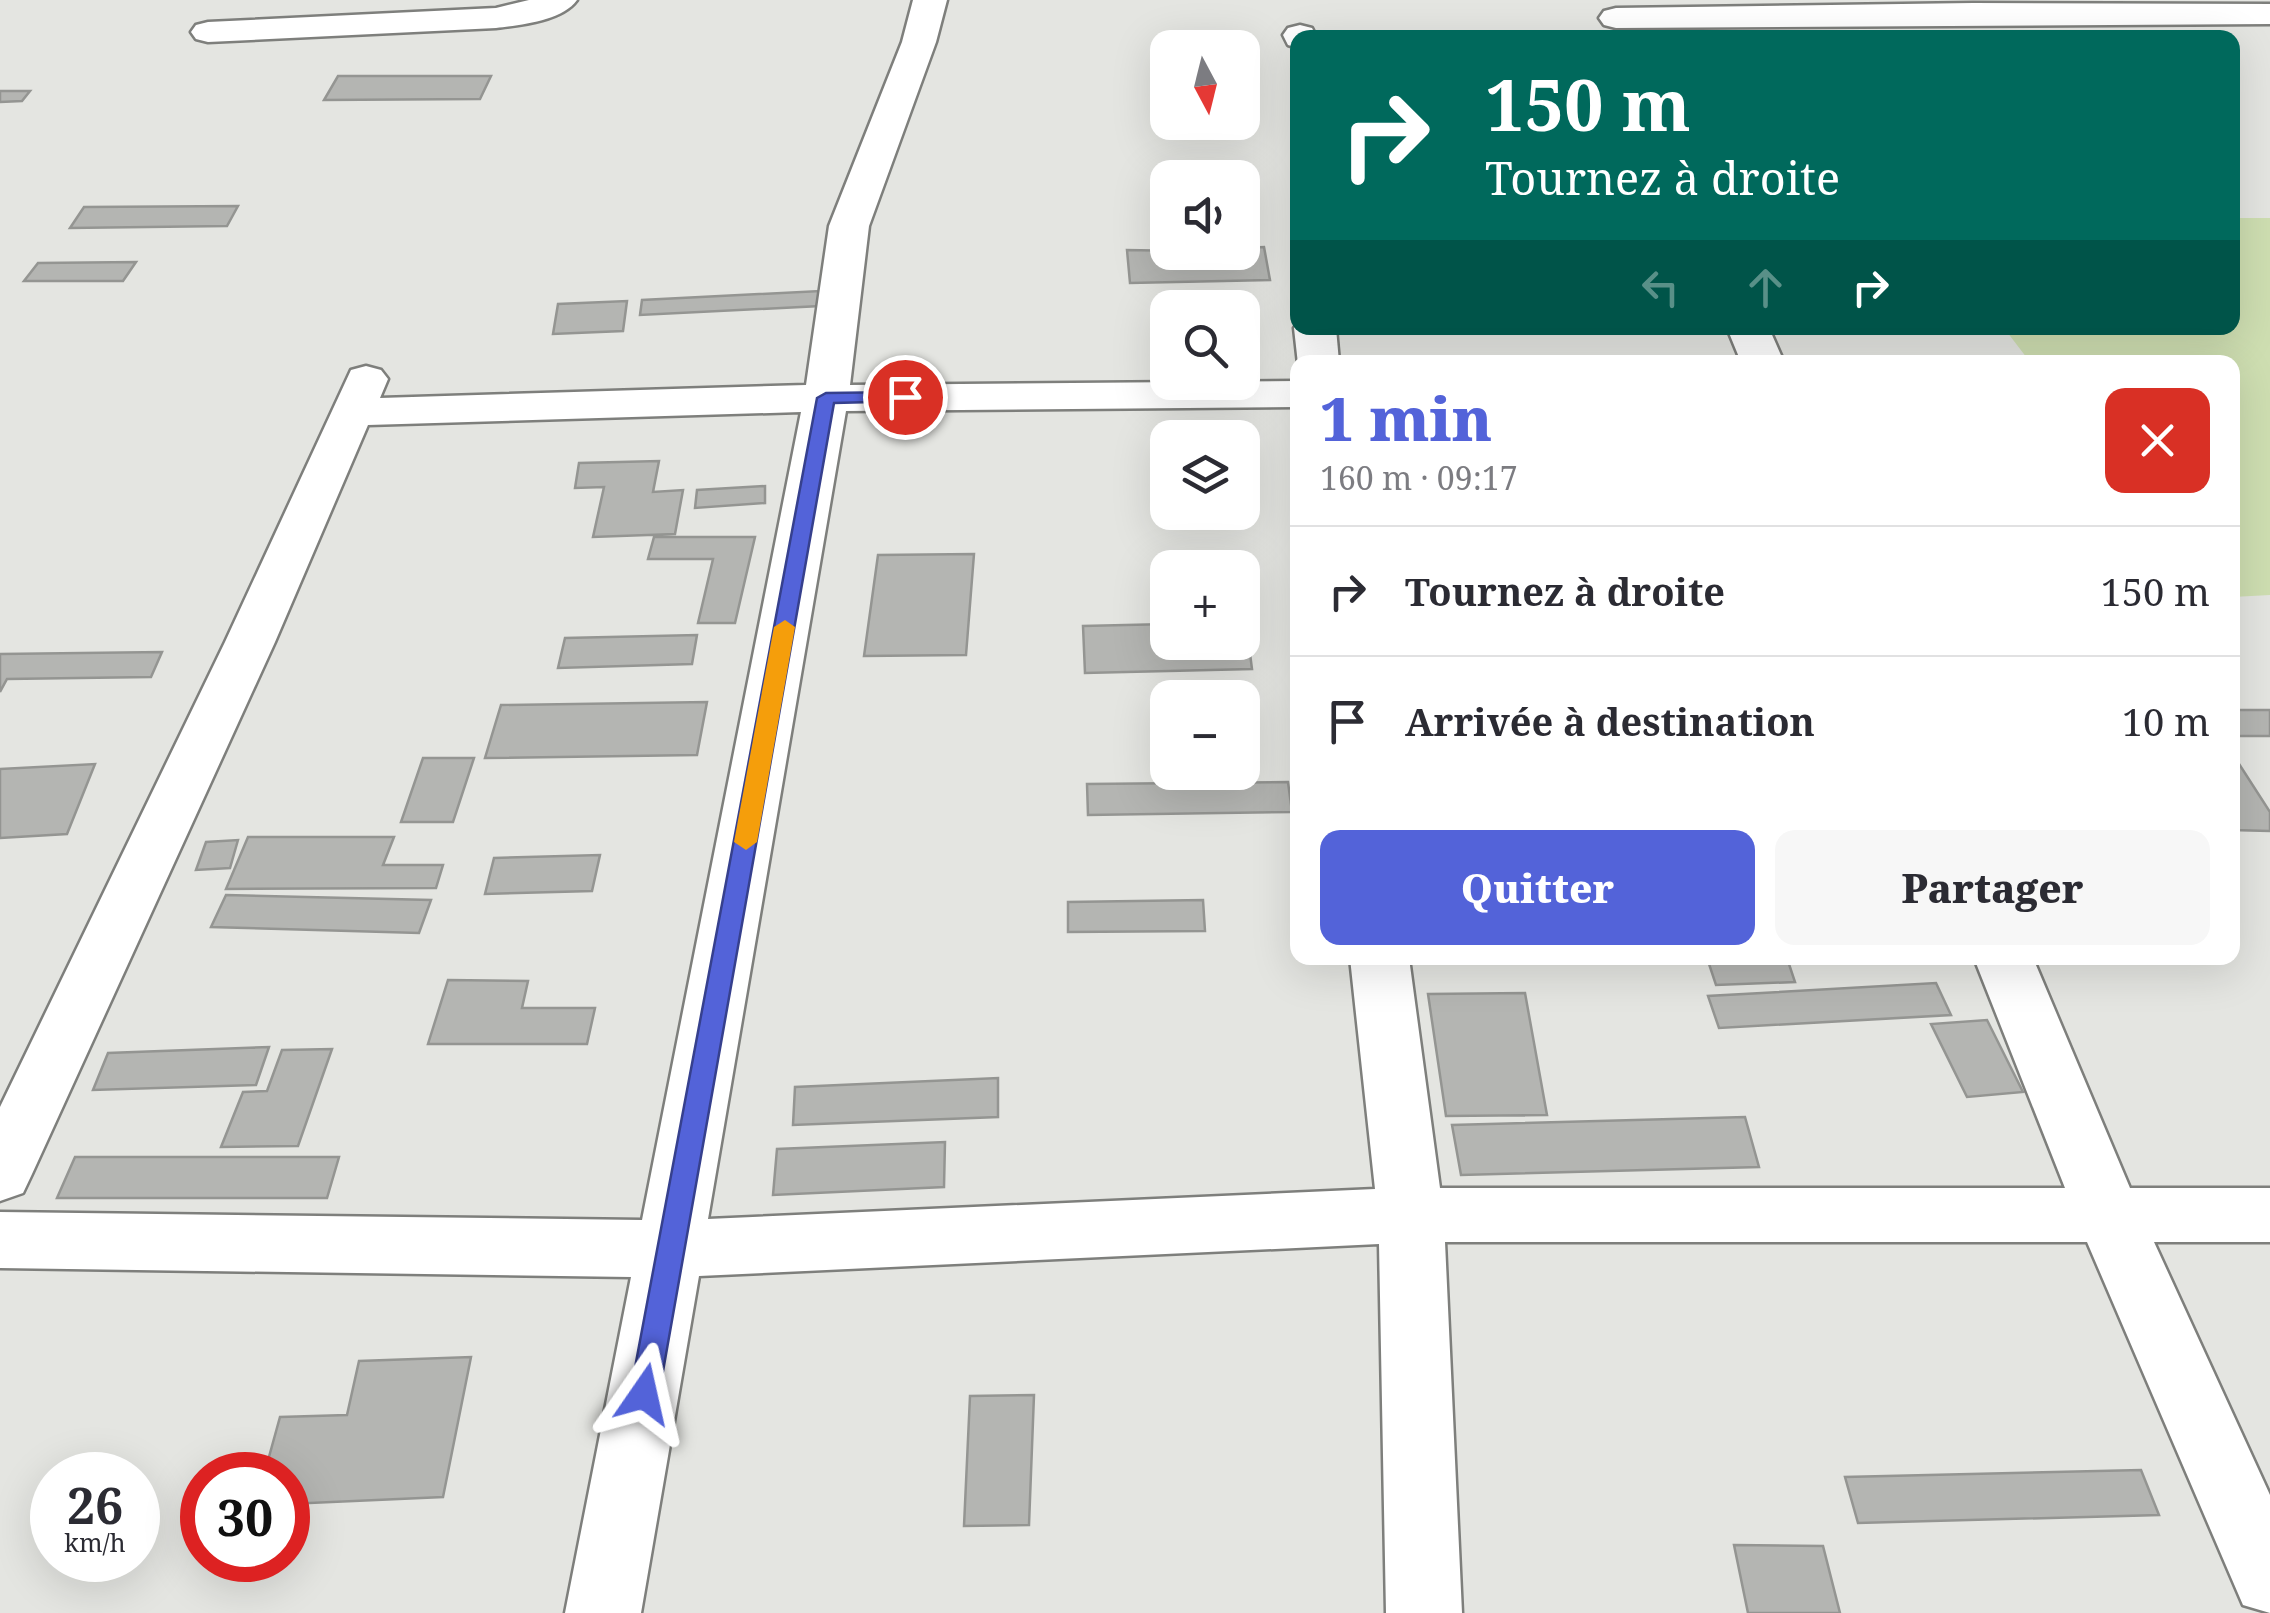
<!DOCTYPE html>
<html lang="fr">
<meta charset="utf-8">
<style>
:root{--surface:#fff;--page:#f7f7f7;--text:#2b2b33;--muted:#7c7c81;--line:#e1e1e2;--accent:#5363d9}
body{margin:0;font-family:"Noto Serif",serif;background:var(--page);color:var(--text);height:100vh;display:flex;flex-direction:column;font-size:38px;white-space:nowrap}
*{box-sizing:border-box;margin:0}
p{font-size:32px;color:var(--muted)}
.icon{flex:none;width:55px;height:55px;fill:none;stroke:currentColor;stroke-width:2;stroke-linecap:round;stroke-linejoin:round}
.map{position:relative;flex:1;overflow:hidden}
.panel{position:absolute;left:1290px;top:355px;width:950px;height:610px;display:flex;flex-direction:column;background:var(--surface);border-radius:20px;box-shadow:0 10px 40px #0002}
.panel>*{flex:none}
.guide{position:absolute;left:1290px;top:30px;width:950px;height:305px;border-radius:20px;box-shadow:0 10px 40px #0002;background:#00695c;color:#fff;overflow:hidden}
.needle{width:65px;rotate:173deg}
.buttons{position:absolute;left:1150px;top:30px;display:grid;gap:20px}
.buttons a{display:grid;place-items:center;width:110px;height:110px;border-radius:20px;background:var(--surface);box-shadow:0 10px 40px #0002;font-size:50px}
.speed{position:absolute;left:30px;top:1452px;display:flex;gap:20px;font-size:50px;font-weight:700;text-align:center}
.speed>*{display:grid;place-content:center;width:130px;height:130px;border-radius:50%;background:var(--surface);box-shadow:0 10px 40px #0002;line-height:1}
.speed small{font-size:25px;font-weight:400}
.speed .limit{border:15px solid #d22;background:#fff;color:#111}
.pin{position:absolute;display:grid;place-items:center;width:85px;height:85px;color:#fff;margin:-42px;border:5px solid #fff;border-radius:50%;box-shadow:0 2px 10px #0007}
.me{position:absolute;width:110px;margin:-55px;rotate:11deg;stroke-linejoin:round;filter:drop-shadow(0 0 8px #0008)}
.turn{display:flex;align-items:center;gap:35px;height:210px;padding:0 30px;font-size:45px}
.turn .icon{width:130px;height:130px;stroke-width:2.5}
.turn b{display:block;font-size:70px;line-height:85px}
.lanes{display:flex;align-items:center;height:95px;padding:0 30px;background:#0003;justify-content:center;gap:50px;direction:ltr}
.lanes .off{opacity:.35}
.round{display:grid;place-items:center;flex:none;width:105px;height:105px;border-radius:20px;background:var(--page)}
.overview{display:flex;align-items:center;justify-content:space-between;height:170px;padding:0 30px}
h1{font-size:60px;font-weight:800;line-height:75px;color:var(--accent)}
.button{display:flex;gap:20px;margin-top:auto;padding:20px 30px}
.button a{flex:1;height:115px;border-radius:20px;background:var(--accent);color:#fff;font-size:40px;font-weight:800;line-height:115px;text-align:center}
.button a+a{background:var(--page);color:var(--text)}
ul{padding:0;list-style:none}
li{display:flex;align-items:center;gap:30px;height:130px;padding:0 30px;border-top:2px solid var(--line)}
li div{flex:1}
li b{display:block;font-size:38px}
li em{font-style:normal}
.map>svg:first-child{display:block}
.green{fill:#cedeb1}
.building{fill:#b4b5b2;stroke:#949592;stroke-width:2.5}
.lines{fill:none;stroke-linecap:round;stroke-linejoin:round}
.street-casing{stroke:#7e7f7c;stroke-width:5}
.street{fill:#fff;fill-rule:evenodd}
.route{fill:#5363d9;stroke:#36408d;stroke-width:2.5}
.slow{fill:#f59e0b}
</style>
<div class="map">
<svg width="2270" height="1613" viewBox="0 0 2270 1613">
<rect width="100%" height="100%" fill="#e4e5e1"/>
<path class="green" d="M2233,218H2270V595L2233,597L2232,362H2030L2004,328H2232Z"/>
<path class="building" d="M338,76H491L480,99L324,100Z
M0,91H30L22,101L0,102Z
M238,206L227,226L70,228L84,207Z
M1264,247L1270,280L1130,283L1127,250L1242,252V248Z
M136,262L123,281H24L38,263Z
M820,291V306L640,315L642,300Z
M627,301L623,331L553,334L558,304Z
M659,461L653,492L683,490L675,534L593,537L604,487L575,488L579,463Z
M765,486V503L695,508L697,490Z
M654,537H755L735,623H698L713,559H648Z
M974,554L966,655L864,656L878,555Z
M1242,622H1246L1252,669L1085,673L1083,626L1168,624V642H1242Z
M697,635L692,664L558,668L565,638Z
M162,652L151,677L7,679L0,692V654Z
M707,702L697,755L485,758L501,705Z
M2232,710H2270V736H2234Z
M2232,753L2270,812V831L2232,830Z
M423,758H474L453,822H401Z
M95,764L67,834L0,838V769Z
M1288,782L1292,812L1088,815L1087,784Z
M248,837H394L383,865H443L436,888L226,889Z
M238,840L230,868L196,870L206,842Z
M600,855L592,891L485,894L494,858Z
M226,895L431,900L419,933L211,927Z
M1203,900L1205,931L1068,932V902Z
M1707,958H1787L1795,982L1716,985Z
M448,980L528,981L522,1008H595L587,1044H428Z
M1936,983L1951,1015L1719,1028L1708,996Z
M1525,993L1547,1115L1446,1116L1428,994Z
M1987,1020L2023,1092L1967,1097L1931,1024Z
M269,1047L256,1085L93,1090L108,1053Z
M332,1049L298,1146L221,1147L243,1092L267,1091L282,1050Z
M998,1078V1117L793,1125L795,1087Z
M1745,1117L1759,1167L1461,1175L1452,1125Z
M945,1142L944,1187L773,1195L777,1149Z
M75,1157H339L327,1198H57Z
M471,1357L443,1497L288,1504V1475H264L280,1417L347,1415L359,1361Z
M1034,1395L1029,1525L964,1526L970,1396Z
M2141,1470L2159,1515L1858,1523L1845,1477Z
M1734,1545L1823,1546L1840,1613H1748Z"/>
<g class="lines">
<g class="street-casing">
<path id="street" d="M529,0H577C562,21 520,25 496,28L208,42L196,39L191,32L196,25L208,22L496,8Z
M913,0H947L936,42L869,226L850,385L1298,381V407L846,411L708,1219L1375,1189L1350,958H1409L1440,1188H2065L1974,958H2033L2130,1188H2270V1242H2154L2270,1495V1613L2243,1605L2087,1242H1445L1462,1613H1386L1379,1244L699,1276L641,1613H565L631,1277L0,1268V1212L642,1220L801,412L368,425L275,642L32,1174L23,1193L0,1201V1107L225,642L351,370L366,366L381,370L388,379L380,398L806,385L829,226L902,42Z
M1973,3L2270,4V24L1616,28L1604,25L1599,18L1604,11L1616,8Z
M1300,25L1312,28L1317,38H1298V48L1288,45L1283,35L1288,28Z
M1298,323V328H1336L1339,362L1298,364L1294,328Z
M1727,328H1769L1784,362H1741Z"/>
</g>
<use href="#street" class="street"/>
</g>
<path class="route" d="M905,392L911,393V401L834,403L659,1394L655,1404L644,1408L634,1404L630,1394L817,398L826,393Z"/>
<path class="slow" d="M785,620L795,627L757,842L746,850L734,842L774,627Z"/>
</svg>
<div class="buttons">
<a><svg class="needle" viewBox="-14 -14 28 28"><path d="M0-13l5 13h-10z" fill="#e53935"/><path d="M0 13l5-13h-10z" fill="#7c7c81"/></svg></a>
<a><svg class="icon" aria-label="sound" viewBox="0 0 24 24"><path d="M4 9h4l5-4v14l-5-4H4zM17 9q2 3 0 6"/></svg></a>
<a><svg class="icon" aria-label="search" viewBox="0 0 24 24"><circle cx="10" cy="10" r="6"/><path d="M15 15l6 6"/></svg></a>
<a><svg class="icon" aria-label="layers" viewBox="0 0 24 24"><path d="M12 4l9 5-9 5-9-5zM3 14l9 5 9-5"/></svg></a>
<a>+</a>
<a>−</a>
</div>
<div class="speed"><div>26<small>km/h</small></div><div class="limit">30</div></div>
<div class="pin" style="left:905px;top:397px;background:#d93025"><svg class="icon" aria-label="arrive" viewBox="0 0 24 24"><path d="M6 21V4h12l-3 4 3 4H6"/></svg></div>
<svg class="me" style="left:644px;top:1394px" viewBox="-20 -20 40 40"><path d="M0-17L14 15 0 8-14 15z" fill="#5363d9" stroke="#fff" stroke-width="4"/></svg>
<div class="guide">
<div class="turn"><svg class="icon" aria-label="right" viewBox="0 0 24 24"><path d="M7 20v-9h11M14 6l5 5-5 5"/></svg><div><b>150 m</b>Tournez à droite</div></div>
<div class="lanes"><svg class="icon off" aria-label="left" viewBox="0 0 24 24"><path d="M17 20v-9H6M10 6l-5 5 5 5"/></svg><svg class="icon off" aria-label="ahead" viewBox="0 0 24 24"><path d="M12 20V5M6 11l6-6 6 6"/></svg><svg class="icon" aria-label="right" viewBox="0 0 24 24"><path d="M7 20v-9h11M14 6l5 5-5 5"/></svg></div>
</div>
<section class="panel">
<div class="overview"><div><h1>1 min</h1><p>160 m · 09:17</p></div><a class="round" style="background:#d93025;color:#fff"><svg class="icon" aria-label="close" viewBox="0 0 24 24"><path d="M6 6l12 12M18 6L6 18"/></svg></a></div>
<ul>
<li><svg class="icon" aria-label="right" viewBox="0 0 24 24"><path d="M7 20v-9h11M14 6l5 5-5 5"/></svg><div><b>Tournez à droite</b></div><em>150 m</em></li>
<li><svg class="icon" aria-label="arrive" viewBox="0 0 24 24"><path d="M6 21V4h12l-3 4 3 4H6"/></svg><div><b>Arrivée à destination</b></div><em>10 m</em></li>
</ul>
<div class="button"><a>Quitter</a><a>Partager</a></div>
</section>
</div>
